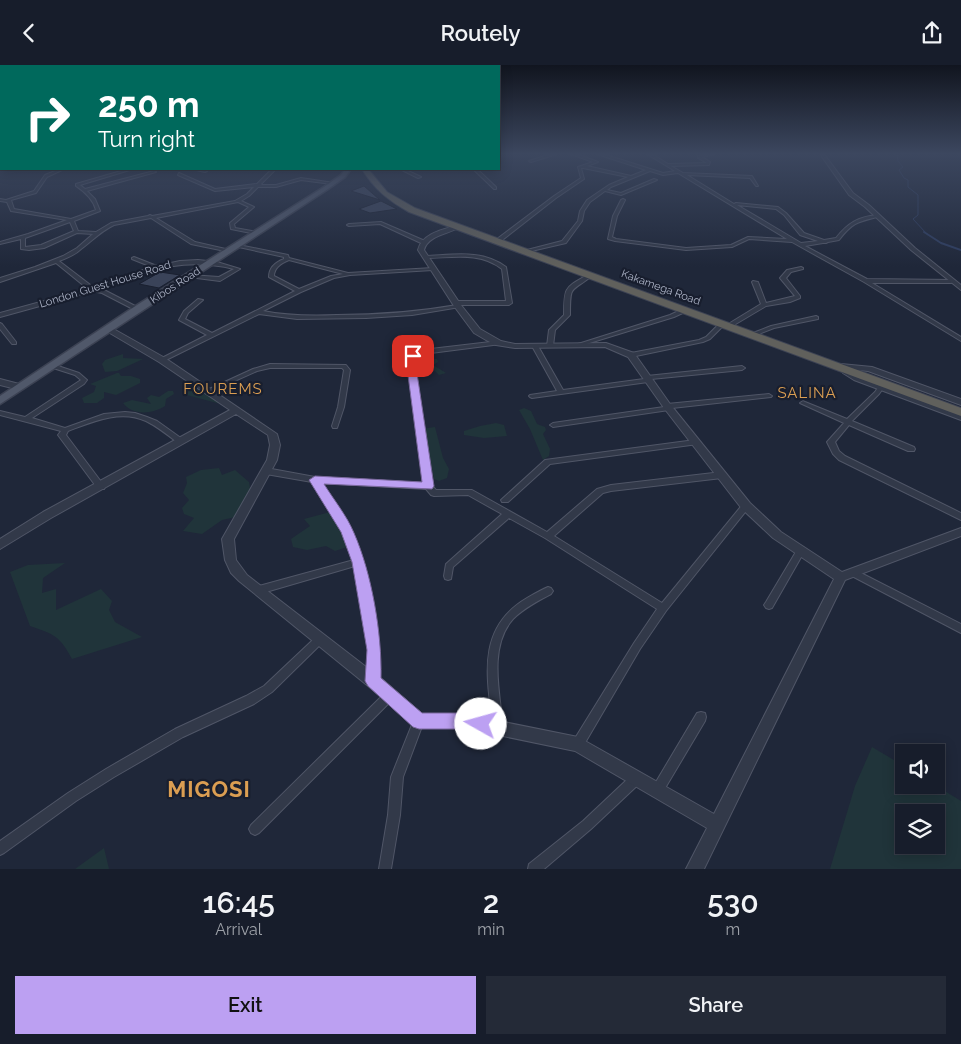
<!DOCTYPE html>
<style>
:root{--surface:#171d2b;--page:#242a37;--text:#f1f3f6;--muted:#9ea2a9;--line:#363b47;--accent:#bca0f2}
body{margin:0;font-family:Raleway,sans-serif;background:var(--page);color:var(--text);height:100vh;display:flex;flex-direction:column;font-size:19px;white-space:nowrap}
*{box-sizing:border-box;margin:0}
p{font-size:16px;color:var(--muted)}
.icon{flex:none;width:28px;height:28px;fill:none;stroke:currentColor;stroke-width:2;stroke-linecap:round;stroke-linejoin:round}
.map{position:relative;height:804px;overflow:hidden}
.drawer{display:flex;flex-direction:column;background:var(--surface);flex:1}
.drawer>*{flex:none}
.hud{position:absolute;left:0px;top:0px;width:500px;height:105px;box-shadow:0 2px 12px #0003,0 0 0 1px var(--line);background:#00695c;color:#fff;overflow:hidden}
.controls{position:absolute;left:895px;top:679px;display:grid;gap:10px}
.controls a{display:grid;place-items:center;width:50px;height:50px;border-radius:0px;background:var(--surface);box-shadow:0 2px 12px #0003,0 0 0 1px var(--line);font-size:25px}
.pin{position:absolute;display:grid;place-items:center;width:42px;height:42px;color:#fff;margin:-21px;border-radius:10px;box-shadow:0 2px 8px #0006}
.me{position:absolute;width:55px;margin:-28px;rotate:277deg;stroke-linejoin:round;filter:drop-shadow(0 0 4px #0008)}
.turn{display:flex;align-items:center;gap:18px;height:105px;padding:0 15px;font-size:22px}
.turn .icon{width:65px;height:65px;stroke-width:2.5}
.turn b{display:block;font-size:35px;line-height:42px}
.eta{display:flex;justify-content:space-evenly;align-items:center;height:85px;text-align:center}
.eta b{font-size:30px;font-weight:600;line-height:35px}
.button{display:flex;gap:10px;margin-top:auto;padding:10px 15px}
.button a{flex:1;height:58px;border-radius:0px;background:var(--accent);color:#111;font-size:20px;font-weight:600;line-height:58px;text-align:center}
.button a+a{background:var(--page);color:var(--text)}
header{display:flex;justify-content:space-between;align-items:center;height:65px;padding:0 15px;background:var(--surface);font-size:22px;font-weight:600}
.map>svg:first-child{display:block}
.green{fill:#20343a;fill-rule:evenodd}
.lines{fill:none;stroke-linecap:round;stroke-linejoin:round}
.stream-far1{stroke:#2f3e60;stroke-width:1}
.stream{stroke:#2f3e60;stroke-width:2}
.building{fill:#3a4359;stroke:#1a2030}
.minor-casing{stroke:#505667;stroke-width:2}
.tertiary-casing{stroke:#505667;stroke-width:2}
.primary-casing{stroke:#3c4253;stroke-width:3}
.trunk-casing{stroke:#3d4354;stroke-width:2}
.minor{fill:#323949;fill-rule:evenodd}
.tertiary{fill:#323949;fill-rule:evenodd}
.primary{fill:#50586a;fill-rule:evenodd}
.trunk{fill:#60605c;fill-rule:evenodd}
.route{fill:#bca0f2;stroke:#7a689d}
.labels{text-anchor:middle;stroke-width:4.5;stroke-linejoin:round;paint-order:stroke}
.far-street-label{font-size:11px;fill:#acb3c6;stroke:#181e2e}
.neighbourhood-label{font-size:15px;letter-spacing:1px;fill:#db9e52;stroke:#181e2e}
.near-district-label{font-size:22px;font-weight:bold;letter-spacing:1px;fill:#db9e52;stroke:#181e2e}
</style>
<header><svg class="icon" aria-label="back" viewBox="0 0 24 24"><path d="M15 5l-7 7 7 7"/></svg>Routely<svg class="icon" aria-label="share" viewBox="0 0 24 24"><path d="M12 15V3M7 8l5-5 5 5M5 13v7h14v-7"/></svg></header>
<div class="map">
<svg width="961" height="804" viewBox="0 0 961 804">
<rect width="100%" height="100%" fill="#1f2739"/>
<path class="green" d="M123,289V293L143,294L117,306L105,307L102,299L105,295Z
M428,294H437L438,297L433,300L446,308L439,310L434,305L416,310V296Z
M117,308H119L121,311H131L140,314V318L116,330L104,327V333L97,338H84L82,333L94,327L96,321L90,319Z
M198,319L223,338H217L183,329L184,324Z
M168,326H173L174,329L166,334L165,341C152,349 133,351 123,338L132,335L151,339L147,333L151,330L159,332Z
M524,343L531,346L537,359L545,362L546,365L543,369L550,384L549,391L543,395L530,364L519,345Z
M496,358L504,360L507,371L484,373L464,370V366L480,361Z
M435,362L443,393L449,404L447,413L439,416L434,414L422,364Z
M219,403L222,410L235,405L249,417L251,430L240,451L222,455L202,469L183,466L194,453L184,449L182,443L189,435L183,428L187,418L186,412L201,405Z
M334,446L353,480L335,486L326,481L307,485L293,482L291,474L310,461L304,454Z
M65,498L43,513L42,528L56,524V545L101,524L112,536L109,545L115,557L142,572L72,594C59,570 55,570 30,561L10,507L28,500Z
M872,682L904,701V720H935L961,736V804H830L855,721ZM904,748H936V780H904Z
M104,783L109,804H75Z"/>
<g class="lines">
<path class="stream-far1" d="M897,89L898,96L903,102L899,105L904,113L908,115V122L918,130V150L913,154L926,168"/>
<path class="stream" d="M924,167L941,178L961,185"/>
</g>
<path class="building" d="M364,121L380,135L351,126Z
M381,136L397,144L370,148L359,144Z
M160,207L180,210L159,223L139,219Z"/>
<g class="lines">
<g class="minor-casing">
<path id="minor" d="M551,89H557L531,97L529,96Z
M571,89H577L598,97L587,101L631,111L646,105L597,89H603L663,108L675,106L647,89H652L668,99L707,98L698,93V91L715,89L702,92L710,97L709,100L671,101L683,108L752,111L758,121H756L750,113L687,110L734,139L736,138L778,142L786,148L804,168L824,175L836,173C848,158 858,152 877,150V152C857,157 852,158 839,175L828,177L826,178H823L805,181L867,214L953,215V217L951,218H872L961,272V276L864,217L792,177L749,174L732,182L686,185L615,176L608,174L613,151L621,135L623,134L625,135L617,151L612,172L616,174L686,183L731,180L748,172L787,174L678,108L663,110L650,106L611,122L607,125L621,128L654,114L657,115L621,130L605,126L590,137L584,146L582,156L566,178L527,187V185L562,176L578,156L580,146L587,135L609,120L628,112L583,103H581L584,114L556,133L501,176H497V174L554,131L581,113L578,102L593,97ZM737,140L776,144L784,150L800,170L818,176L801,178Z
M0,92H1V95H0Z
M60,104H64L47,112L36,128L11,135L14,144L71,154L96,145C93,134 85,127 76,121V119L128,104H133L80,120L85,124L154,106L156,107L87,126L95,134L100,146L74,156L78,166L96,167L111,158L148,151L150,150L152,151L235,136L247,129L254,122L215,126L178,110L179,108L215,124L257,119L272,104H276L261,119L262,120H276L301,113L334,118L332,119L301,115L276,122H258L249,131L241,136L254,142L234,159L235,163L258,167V169H256L231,164L230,158L249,142L238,137L156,153L195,177L230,185V187L191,179L151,153L114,160C101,166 92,176 81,184C75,190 67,193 59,196L93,222L152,202L132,194V193L134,192L157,201L180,196L198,195L217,197L240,204L220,216L189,212L187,211L189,210L219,212L234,204C180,191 147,207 97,224L106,226L139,243V245H135L102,228L92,226L58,236L0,252V248L88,224L56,198L0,217V213L35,202L63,191L77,183L93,169L77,168L44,183L29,185L21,184V174L0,179V177L28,169L67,155L11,146L7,137L0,136V134L6,135L34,126L45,110ZM70,157L74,166L41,180L25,182V173Z
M192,104H199L207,106L205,107Z
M400,104H404L421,112L418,113Z
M473,104H477L496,122V124H494Z
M381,157L425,176V177L421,178L380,159L349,161L347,160L349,159Z
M234,179L288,190L289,193L348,208L433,203L435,204L433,205L350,210L334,213L301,227L263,246C288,251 312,251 337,250C377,250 417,247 457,240L453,238L456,236H506L502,204C480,186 451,193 425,193L423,192L425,191C453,190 482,184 506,202L512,238L509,240H459L461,241L460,242L412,250L366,253L297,254L259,249L164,296H160V294L207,270L179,255L184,246L198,234L203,235L188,248L185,254L212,268L295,226L269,212C269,202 276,197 284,194V192L234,181ZM289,195L343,209L331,211L299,224L274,211C274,203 281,198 289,195Z
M801,202L803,203V204L791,207L786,213L800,231V233L790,237L766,241L734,260H730V258L761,239L752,217L753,216L758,217L766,238L795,231L780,213L787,205Z
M589,209L593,210C571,228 570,218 570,250L555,265L553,281L552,282H548L547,281L549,265L564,250C564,221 565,223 589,209Z
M685,243L687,244V246L674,252L583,280H579L578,279L670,250Z
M816,251L818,252V254L774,263L756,270L753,268L771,261Z
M723,256L726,258L710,274L703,277L631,292L628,290L631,288L699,275L706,272L721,257Z
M0,258L2,259L16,277V279H12L0,264Z
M499,276L501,277V279L423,289L414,294L432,420L436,425H472L547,467L597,424L611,420L722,407L725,408L726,410L725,412L722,413L611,426L603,428L554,471L662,538L743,439H749L750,441L666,546L640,584L582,683L578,685L574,683L572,679L574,675L634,578L657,544L545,473L509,453L453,502L451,514L448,515L445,514L444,511L446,499L502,449L468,430L434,431L431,430L426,424L321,418L351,466L363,497L379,585L378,616L377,619L373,621L369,619L368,616L369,585L355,501L259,529L256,528L254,525L256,522L259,521L354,495L343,467L312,417L266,409L263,408L262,406L263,404L266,403L315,412L424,418L408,293L422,285Z
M535,279L538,281L563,325L644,314L645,312L647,311L742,301L745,303L742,305L651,314L650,316L648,317L532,333L530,332L529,331L530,330L557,326L532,281Z
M52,299L79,308L87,315L84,319L32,353L65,363L104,349L125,347L135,348L147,352L157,356L185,376L181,378H178C168,370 158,362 146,356C120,344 92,357 68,366L66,370L105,422L104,424H98L58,370L61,366L0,350V346L25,352L81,315L75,310L50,302V300Z
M270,299L346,300L350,305L344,342L337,363H333L332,361L338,342L344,305L342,303H270L257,306L210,327H206L205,326L253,304Z
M881,320L884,322L879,329L852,356L914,382L915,384L914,386H908L849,360L835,377L839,386L845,391L961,448V455L839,395L833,389L827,377L844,358L800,338L803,336L805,337L847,354L875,327L879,321Z
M769,329L772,331L771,332L672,343L671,344L669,345L553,362L550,360L553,358L664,342L665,340L667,339Z
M695,375L699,377L698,379L550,399L508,437H502L501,435L545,395Z
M800,484L803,485L804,487L772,543L769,544L766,543L764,540L766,537L797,485Z
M853,504L961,559V568L850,510L849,508L850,506Z
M548,522L551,523L553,526L551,529C538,536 524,543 513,554C488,582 500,629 503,662L502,666L498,667L494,666L493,662C487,612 476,563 527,533C534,529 541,525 548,522Z
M319,571L322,572L324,575L322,578L272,627L254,639L183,672L114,712L76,736L4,788L0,790V776L68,728L106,704L175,664L246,631L264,621L316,572Z
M390,625L394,627L395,630L394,633L259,768L255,770L251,768L249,764L251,760L386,627Z
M701,647L705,648L706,652L705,656L661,730L657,732L653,730L651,726L653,722L697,648Z
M419,651L423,652L424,656L403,712L400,750L391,804H379L388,750L391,712L415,652Z
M637,707L641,709L643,713L641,717L591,764L544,804H528L529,799L583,756L633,709Z"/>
</g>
<g class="tertiary-casing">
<path id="tertiary" d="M820,89H824L853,128L869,140L915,183L961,220V225L911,185L865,142L849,130Z
M455,161L460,162C449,169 428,170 424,185L461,240L480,264L501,276L515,279L606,278L634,288L670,339L750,438L781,467L842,507L961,463V471L845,515L704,804H686L707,763L575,686L464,663H419L414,661L373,625L239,516L231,508L225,495L222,474L267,395L270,380L268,370L236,349L51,453L0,484V474L43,447L230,345L159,297L103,264L104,262H110L165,293L277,369L280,380L277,395L234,474L236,495L247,510L383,615L422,649H464L578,672L714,749L834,514L773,473L742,444L664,343L628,292L605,282L515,283L496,280L486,275L474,268L454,241L418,185C422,169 441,165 455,161Z
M841,299L872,302L961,334V340L868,306L848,304L860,311L961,349V355L854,315L843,308L842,306L845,304L841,303Z
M0,314L23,320L24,322L20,325L0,320Z"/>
</g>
<g class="primary-casing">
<path id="primary" d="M345,104H351L345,112L328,124L0,339V331L134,242L324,122L341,110Z"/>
</g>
<g class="trunk-casing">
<path id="trunk" d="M362,104H368L387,127L415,143L961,343V351L409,147C389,136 374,124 362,104Z"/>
</g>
<use href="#minor" class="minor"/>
<use href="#tertiary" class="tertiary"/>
<use href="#primary" class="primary"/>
<use href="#trunk" class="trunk"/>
</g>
<linearGradient id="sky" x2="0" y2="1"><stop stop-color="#11151f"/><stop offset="0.44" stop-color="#3c475f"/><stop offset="1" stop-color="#3c475f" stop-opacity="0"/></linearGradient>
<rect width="961" height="202" fill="url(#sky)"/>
<path class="route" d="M413,288L417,291L415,295L434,421L432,424L324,419C334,435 347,451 354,468C372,509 382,569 381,613L422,648H464L487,654L489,659L487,665L481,667L464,664H419L413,662L368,621L365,616L367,585L352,497L341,467L309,415L315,411L422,417L406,295L410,289Z"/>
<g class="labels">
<g class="far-street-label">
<text transform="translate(105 219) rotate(-17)" y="4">London Guest House Road</text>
<text transform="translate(175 220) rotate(-33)" y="4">Kibos Road</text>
<text transform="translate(661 222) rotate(20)" y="4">Kakamega Road</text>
</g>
<g class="neighbourhood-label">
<text x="223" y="329">FOUREMS</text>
<text x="807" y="333">SALINA</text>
</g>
<g class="near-district-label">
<text x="209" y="732">MIGOSI</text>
</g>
</g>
</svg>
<div class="controls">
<a><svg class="icon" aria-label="sound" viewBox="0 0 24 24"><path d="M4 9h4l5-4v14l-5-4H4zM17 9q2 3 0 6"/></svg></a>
<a><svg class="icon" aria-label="layers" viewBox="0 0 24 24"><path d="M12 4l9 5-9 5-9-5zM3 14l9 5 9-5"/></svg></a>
</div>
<div class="pin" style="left:413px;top:291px;background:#d93025"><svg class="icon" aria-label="arrive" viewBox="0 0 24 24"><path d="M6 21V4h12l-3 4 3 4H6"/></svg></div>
<svg class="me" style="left:481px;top:659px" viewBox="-20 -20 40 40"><circle r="19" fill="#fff"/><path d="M0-13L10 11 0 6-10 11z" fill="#bca0f2"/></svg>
<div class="hud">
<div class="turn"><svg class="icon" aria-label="right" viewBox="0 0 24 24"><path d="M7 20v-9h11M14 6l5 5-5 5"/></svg><div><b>250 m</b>Turn right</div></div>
</div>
</div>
<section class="drawer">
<div class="eta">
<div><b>16:45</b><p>Arrival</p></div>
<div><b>2</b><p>min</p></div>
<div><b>530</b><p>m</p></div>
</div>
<div class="button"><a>Exit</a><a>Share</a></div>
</section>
